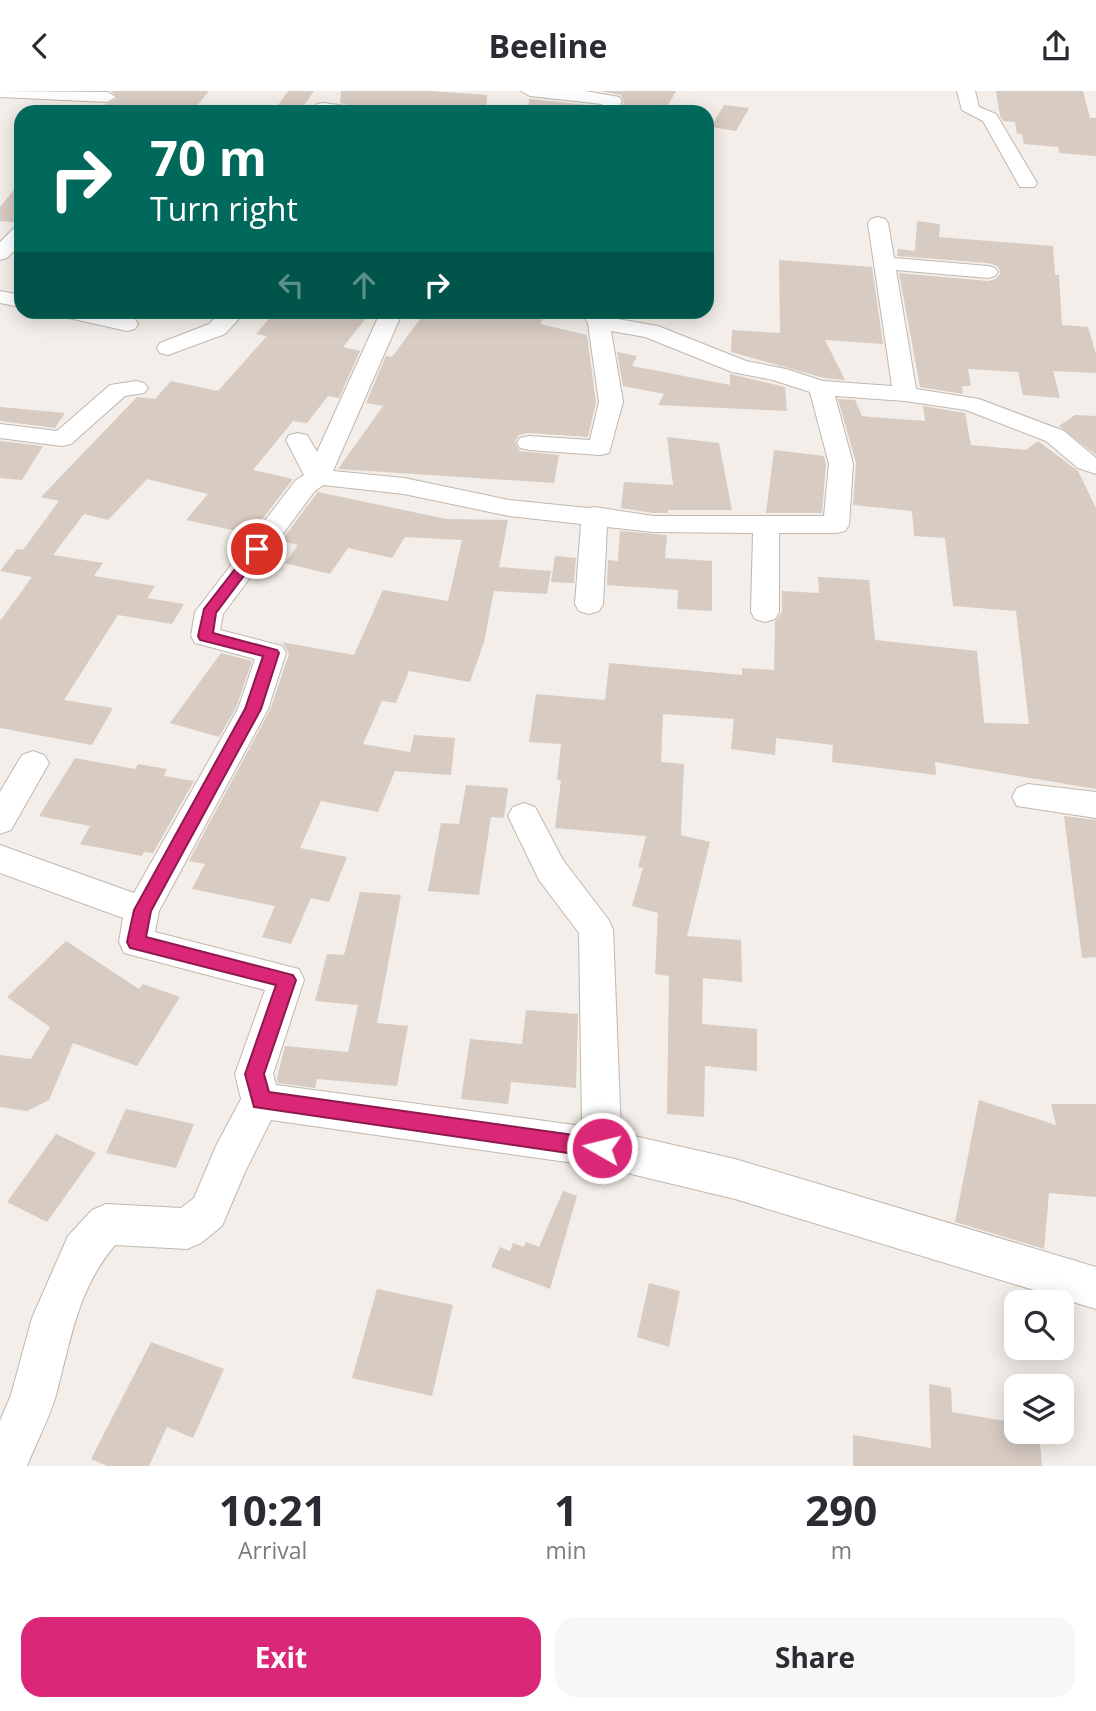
<!DOCTYPE html>
<style>
:root{--surface:#fff;--page:#f7f7f7;--text:#2b2b33;--muted:#7c7c81;--accent:#db2777}
body{margin:0;font-family:"Open Sans",sans-serif;background:var(--page);color:var(--text);height:100vh;display:flex;flex-direction:column;font-size:26px;white-space:nowrap}
*{box-sizing:border-box;margin:0}
p{font-size:23px;color:var(--muted)}
.icon{flex:none;width:38px;height:38px;fill:none;stroke:currentColor;stroke-width:2;stroke-linecap:round;stroke-linejoin:round}
.map{position:relative;height:1375px;overflow:hidden}
.side{display:flex;flex-direction:column;background:var(--surface);flex:1}
.side>*{flex:none}
.top-card{position:absolute;left:14px;top:14px;width:700px;height:214px;border-radius:21px;box-shadow:0 4px 18px #0003;background:#00695c;color:#fff;overflow:hidden}
.tools{position:absolute;left:1004px;top:1199px;display:grid;gap:14px}
.tools a{display:grid;place-items:center;width:70px;height:70px;border-radius:14px;background:var(--surface);box-shadow:0 4px 18px #0003;font-size:35px}
.pin{position:absolute;display:grid;place-items:center;width:60px;height:60px;color:#fff;margin:-30px;border:4px solid #fff;border-radius:50%;box-shadow:0 2px 7px #0007}
.me{position:absolute;width:77px;margin:-38px;rotate:278deg;stroke-linejoin:round;filter:drop-shadow(0 0 5px #0008)}
.turn{display:flex;align-items:center;gap:24px;height:147px;padding:0 21px;font-size:32px}
.turn .icon{width:91px;height:91px;stroke-width:2.5}
.turn b{display:block;font-size:49px;line-height:60px}
.lanes{display:flex;align-items:center;height:66px;padding:0 21px;background:#0003;justify-content:center;gap:35px;direction:ltr}
.lanes .off{opacity:.35}
.eta{display:flex;justify-content:space-evenly;align-items:center;height:119px;text-align:center}
.eta b{font-size:42px;font-weight:700;line-height:49px}
.cta{display:flex;gap:14px;margin-top:auto;padding:14px 21px}
.cta a{flex:1;height:80px;border-radius:21px;background:var(--accent);color:#fff;font-size:28px;font-weight:700;line-height:80px;text-align:center}
.cta a+a{background:var(--page);color:var(--text)}
header{display:flex;justify-content:space-between;align-items:center;height:91px;padding:0 21px;background:var(--surface);font-size:32px;font-weight:700}
.map>svg:first-child{display:block}
.building{fill:#d7cbc2}
.lines{fill:none;stroke-linecap:round;stroke-linejoin:round}
.minor-casing{stroke:#c1b7af;stroke-width:2}
.minor{fill:#fff;fill-rule:evenodd}
.route{fill:#db2777;stroke:#8e194d;stroke-width:2}
</style>
<header><svg class="icon" aria-label="back" viewBox="0 0 24 24"><path d="M15 5l-7 7 7 7"/></svg>Beeline<svg class="icon" aria-label="share" viewBox="0 0 24 24"><path d="M12 15V3M7 8l5-5 5 5M5 13v7h14v-7"/></svg></header>
<div class="map">
<svg width="1096" height="1375" viewBox="0 0 1096 1375">
<rect width="100%" height="100%" fill="#f3eee9"/>
<path class="building" d="M111,0H209L192,21L104,17V14L118,7Z
M288,0H314L299,21H273Z
M341,0H432L487,4L486,21H376L340,12Z
M600,0H676L664,21H619L624,11L621,4Z
M996,0H1083L1090,27H1096V65L1059,62L1058,56L1024,53L1022,43H1017L1015,31L1003,30L1000,25Z
M529,8H530L598,15L596,21H528Z
M724,14L749,17L736,40L711,36Z
M21,90V132L0,130V116Z
M917,130L940,133L939,146L1053,155L1055,184H1059L1062,234L1088,236L1096,263V282L1053,280L1060,307L1023,304L1018,281L968,278L971,295H962L963,303L920,296L899,182L988,190L996,188L1001,181L997,175L988,172L897,165L898,158L915,160Z
M779,169L872,176L883,253L825,249L845,289L824,287L731,261L732,239L780,242Z
M276,220H372L343,256L360,260L339,307L328,305L307,332L293,330L253,379L293,388L251,443L186,429L208,403L147,388L108,429L84,423L53,464L103,472L94,485L155,495L147,507L184,513L172,533L118,524L64,609L113,617L92,654L0,637V530L32,486L0,480L17,458L23,459L59,410L41,406L137,306L155,308L171,290L218,300L267,245L256,243Z
M426,220H548L540,233L587,244L596,311L588,346L529,342L519,344L515,351L519,360L559,364L554,392L338,378L383,315L366,312L386,265L392,266Z
M617,261L637,265L632,275L653,279L730,294V283L785,296L787,320L658,314L664,303L623,295Z
M838,308L855,309L862,325L872,326L925,330L923,315L965,322L971,354L1026,359L1038,350L1078,380L1096,417V698L935,671L936,684L832,671L833,654L776,647L775,664L731,658L734,628L663,623L661,671L684,673L681,744L710,751L687,845L741,849L742,891L703,887L702,933L757,938V980L705,975L704,1026L667,1023L669,885L655,883L658,822L632,815L643,777L638,776L646,745L555,737L561,689H557L561,653L529,651L536,603L605,609L609,572L742,584V577L774,579L775,531L782,521V500L819,502L818,486L869,489L875,549L977,560L984,632L1029,633L1016,520L953,515L945,447L914,445L912,420L853,414L856,372Z
M0,316L65,322L55,337L0,330Z
M1075,324L1096,325V364L1059,335Z
M667,346L719,352L732,419H668V422H653L621,417L624,391L673,394Z
M0,350L43,355L22,389L0,387Z
M774,359L824,365L826,373L822,422H766Z
M318,401L446,428L508,429L499,476L551,480L547,503L494,500L484,551L470,591L409,580L396,612L382,610L363,653L410,661L414,644L455,647L451,684L395,680L378,721L321,710L300,757L347,766L329,811L311,807L291,853L262,846L275,815L192,798L205,773L189,770L270,619L289,563L283,552L269,549L354,564L383,499L448,510L462,449L405,446L392,467L348,457L330,483L285,472L298,454L281,450Z
M620,440L667,444L665,467L712,470V520L677,518L678,499L607,494L608,469L618,470Z
M555,465L576,467L574,492L551,491Z
M221,562L252,570L236,617L219,646L170,632Z
M75,667L135,678L138,673L167,678L164,685L194,690L153,762L144,761L142,765L80,753L90,735L39,725Z
M466,694L508,697L504,727L491,726L479,804L428,800L441,732L459,733Z
M1064,725L1096,729V866L1082,867Z
M360,801L401,804L377,932L408,935L397,995L317,988L315,997L278,992L277,987L285,955L348,961L358,914L315,910L327,863L344,864Z
M66,850L139,898L143,893L180,906L137,975L73,952L49,1009L27,1020L0,1016V964L31,968L50,936L7,906Z
M526,919L578,923L576,997L511,991L508,1013L461,1008L470,948L522,953Z
M979,1009L1056,1034L1051,1013H1096V1106L1049,1102L1044,1158L955,1131Z
M126,1018L194,1033L176,1077L106,1062Z
M56,1043L96,1062L47,1131L7,1111Z
M563,1100L577,1105L550,1198L491,1176L500,1156L510,1160L513,1152L524,1156L526,1151L539,1156Z
M649,1192L680,1200L669,1256L637,1246Z
M377,1198L453,1214L432,1305L352,1287Z
M151,1251L224,1278L193,1347L167,1336L149,1375H107L91,1368Z
M929,1293L951,1297L952,1321L1017,1332V1340H1039L1042,1375H853V1344L931,1357Z"/>
<g class="lines">
<g class="minor-casing">
<path id="minor" d="M0,0L107,1L116,6L107,11L0,6Z
M521,0H585L619,6L622,10L616,21H598L602,13L530,5Z
M957,0H975L979,16L996,23L1037,92L1034,96H1020L983,30L962,19Z
M323,12L354,16L363,21H317L314,17L317,13Z
M878,126L885,128L888,132L894,167L988,175L995,177L998,181L995,185L988,187L896,179L916,298L979,308L1064,340L1096,367V383L1078,377L1046,350L966,319L905,310L835,305L853,373L849,434L845,440L836,442H779V521L775,528L765,531L755,528L751,521L753,442L653,441L607,436L603,513L599,520L589,523L579,520L575,513L581,433L509,425L404,403L323,394L314,401L223,523L220,539L282,555L286,562L268,618L159,820L155,841L299,878L304,889L273,983L276,994L582,1035L579,842L539,789L508,725L513,716L524,712L535,716L563,769L608,828L613,838L621,1042L735,1068L1096,1176V1218L735,1108L602,1076L271,1029L245,1081L222,1135L201,1152L187,1158L115,1154C77,1199 71,1249 56,1304C49,1328 36,1352 27,1375H0V1330L11,1304L32,1227L68,1145L92,1119L106,1113L181,1117L194,1107L216,1055L241,1008L235,983L265,899L124,862L119,851L123,827L0,782V754L134,802L238,618L255,568L195,552L191,545L195,521L296,389L304,384L286,349L289,344L298,342L307,344L317,361L381,220H403L333,380L404,387L509,409L588,417L595,416L653,425H824L829,373L810,301L773,289L732,281L645,246L611,240L623,311L609,362L600,364L529,359L520,357L517,352L520,347L529,345L590,349L599,311L588,232L579,220H602L606,226L658,235L746,270L786,278L823,290L892,295L868,132L871,128Z
M21,135V153L7,167L0,169V151L14,137Z
M0,200L21,204V216L0,212Z
M57,220H100L135,228L138,233L135,238L127,240L60,225Z
M222,220H246L225,243L168,264L160,262L157,257L160,252L209,233Z
M136,290L144,292L148,297L144,302L125,305L71,353L62,355L0,347V333L57,340L110,294Z
M33,660L44,664L49,672L11,739L0,743V701L22,664Z
M1028,693L1096,701V727L1017,715L1012,706L1017,697Z"/>
</g>
<use href="#minor" class="minor"/>
</g>
<path class="route" d="M257,454L264,458L216,522L213,542L277,559L279,562L261,618L151,820L146,846L293,884L296,889L264,983L269,1001L602,1048L609,1051L612,1057L609,1064L602,1067L254,1016L245,983L276,894L130,857L127,851L134,819L245,618L263,565L200,549L198,545L204,518L253,455Z"/>
</svg>
<div class="tools">
<a><svg class="icon" aria-label="search" viewBox="0 0 24 24"><circle cx="10" cy="10" r="6"/><path d="M15 15l6 6"/></svg></a>
<a><svg class="icon" aria-label="layers" viewBox="0 0 24 24"><path d="M12 4l9 5-9 5-9-5zM3 14l9 5 9-5"/></svg></a>
</div>
<div class="pin" style="left:257px;top:458px;background:#d93025"><svg class="icon" aria-label="arrive" viewBox="0 0 24 24"><path d="M6 21V4h12l-3 4 3 4H6"/></svg></div>
<svg class="me" style="left:602px;top:1057px" viewBox="-20 -20 40 40"><circle r="17" fill="#db2777" stroke="#fff" stroke-width="3"/><path d="M0-11L8 9 0 5-8 9z" fill="#fff"/></svg>
<div class="top-card">
<div class="turn"><svg class="icon" aria-label="right" viewBox="0 0 24 24"><path d="M7 20v-9h11M14 6l5 5-5 5"/></svg><div><b>70 m</b>Turn right</div></div>
<div class="lanes"><svg class="icon off" aria-label="left" viewBox="0 0 24 24"><path d="M17 20v-9H6M10 6l-5 5 5 5"/></svg><svg class="icon off" aria-label="ahead" viewBox="0 0 24 24"><path d="M12 20V5M6 11l6-6 6 6"/></svg><svg class="icon" aria-label="right" viewBox="0 0 24 24"><path d="M7 20v-9h11M14 6l5 5-5 5"/></svg></div>
</div>
</div>
<section class="side">
<div class="eta">
<div><b>10:21</b><p>Arrival</p></div>
<div><b>1</b><p>min</p></div>
<div><b>290</b><p>m</p></div>
</div>
<div class="cta"><a>Exit</a><a>Share</a></div>
</section>
